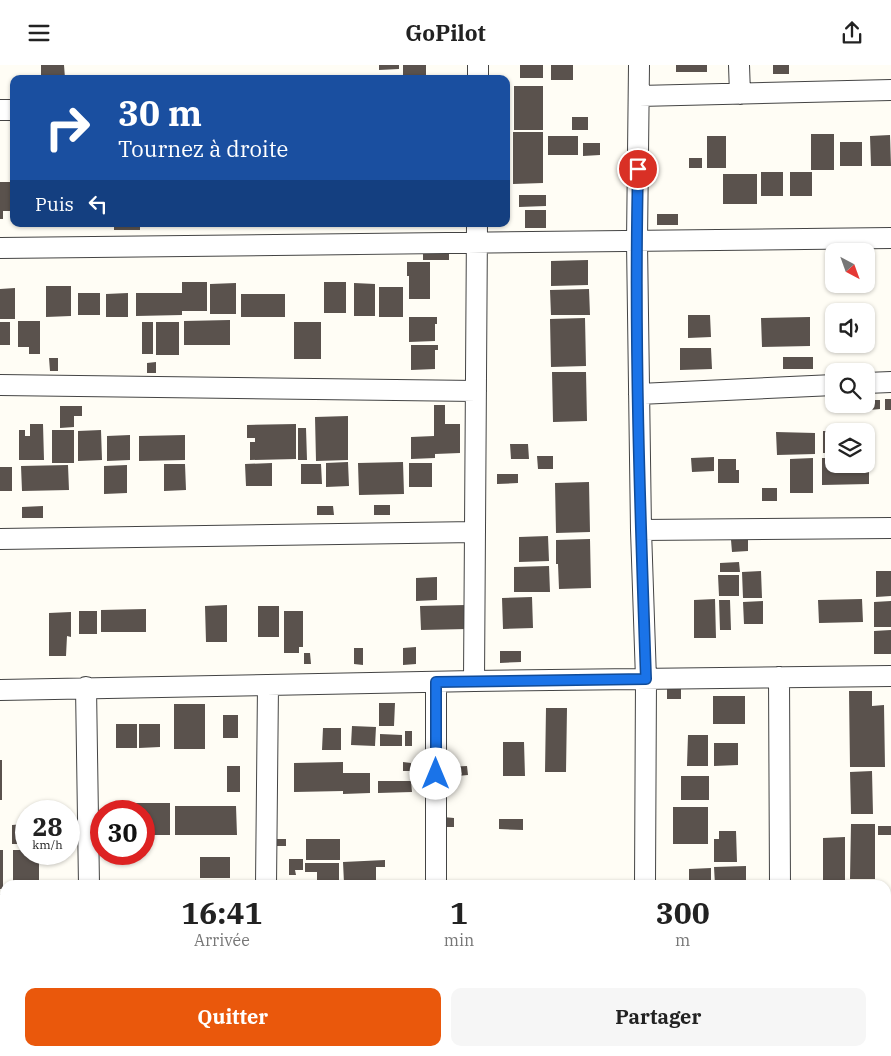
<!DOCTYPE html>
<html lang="fr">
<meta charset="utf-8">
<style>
:root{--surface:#fff;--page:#f6f6f6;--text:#222;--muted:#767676;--accent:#ea580c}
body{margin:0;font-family:"IBM Plex Serif",serif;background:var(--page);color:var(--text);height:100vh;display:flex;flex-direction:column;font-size:19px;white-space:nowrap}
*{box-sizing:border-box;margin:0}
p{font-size:16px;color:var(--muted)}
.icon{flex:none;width:28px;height:28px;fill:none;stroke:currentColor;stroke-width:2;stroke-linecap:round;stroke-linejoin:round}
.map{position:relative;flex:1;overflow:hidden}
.side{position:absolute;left:0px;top:815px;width:891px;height:176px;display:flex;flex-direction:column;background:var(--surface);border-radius:15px 15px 0 0;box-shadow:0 1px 4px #0004}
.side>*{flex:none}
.hud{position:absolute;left:10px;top:10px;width:500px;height:152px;border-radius:10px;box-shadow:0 1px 4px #0004;background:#1a4fa0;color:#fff;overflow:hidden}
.needle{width:32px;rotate:139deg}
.buttons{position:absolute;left:825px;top:178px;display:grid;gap:10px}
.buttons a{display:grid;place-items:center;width:50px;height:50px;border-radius:10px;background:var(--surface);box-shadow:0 1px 4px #0004;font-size:25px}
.speed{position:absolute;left:15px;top:735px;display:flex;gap:10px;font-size:25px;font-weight:700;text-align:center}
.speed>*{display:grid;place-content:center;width:65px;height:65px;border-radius:50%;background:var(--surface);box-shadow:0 1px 4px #0004;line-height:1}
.speed small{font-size:12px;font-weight:400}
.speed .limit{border:8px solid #d22;background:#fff;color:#111}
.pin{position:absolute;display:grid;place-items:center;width:42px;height:42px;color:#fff;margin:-21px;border:2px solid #fff;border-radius:50%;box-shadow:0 1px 5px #0007}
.me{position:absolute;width:55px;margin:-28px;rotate:0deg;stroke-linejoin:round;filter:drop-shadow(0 0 4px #0008)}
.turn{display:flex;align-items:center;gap:18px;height:105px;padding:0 25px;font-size:22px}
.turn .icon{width:65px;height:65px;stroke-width:2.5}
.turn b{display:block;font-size:35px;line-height:42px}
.then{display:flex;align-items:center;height:48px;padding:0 25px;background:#0003;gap:10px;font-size:19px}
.eta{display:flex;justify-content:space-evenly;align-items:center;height:85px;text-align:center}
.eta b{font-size:30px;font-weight:700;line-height:35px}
.primary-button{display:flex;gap:10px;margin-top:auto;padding:10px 25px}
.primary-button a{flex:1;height:58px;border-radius:10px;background:var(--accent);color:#fff;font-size:20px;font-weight:700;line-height:58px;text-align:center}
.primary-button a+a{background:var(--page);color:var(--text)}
header{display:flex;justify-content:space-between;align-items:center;height:65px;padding:0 25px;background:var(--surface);font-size:22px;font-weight:700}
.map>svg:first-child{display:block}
.building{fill:#5a524d}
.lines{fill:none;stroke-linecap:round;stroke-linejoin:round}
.minor-casing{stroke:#444;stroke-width:22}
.minor{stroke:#fff;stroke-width:20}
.route-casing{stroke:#114b97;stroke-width:12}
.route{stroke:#1a73e8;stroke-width:9}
</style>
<header><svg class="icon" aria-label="menu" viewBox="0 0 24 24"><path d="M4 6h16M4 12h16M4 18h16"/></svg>GoPilot<svg class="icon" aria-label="share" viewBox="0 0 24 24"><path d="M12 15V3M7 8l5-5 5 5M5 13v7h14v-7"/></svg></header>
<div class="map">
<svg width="891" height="991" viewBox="0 0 891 991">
<rect width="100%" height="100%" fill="#fffdf5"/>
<path class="building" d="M41,0H64L65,13H41Z
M379,0H399V4L379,5Z
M403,0H426V13H403Z
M520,0H543V13H520Z
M551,0H573V15H551Z
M676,0H707V7H676Z
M773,0H789V9H773Z
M514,21H543V65H514Z
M572,52H588V65H572Z
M513,67H543V118L513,119Z
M811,69H834V105H811Z
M890,70L891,101H871L870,71Z
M548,71H578V90H548Z
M707,71H726V103H707Z
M840,77H862V101H840Z
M583,78H600V90L583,91Z
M689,93H702V103H689Z
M761,107H783V131H761Z
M790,107H812V131H790Z
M723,109H757V139H723Z
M0,117H13V146H3V154H0Z
M519,130H546V141L519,142Z
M525,145H546V163H525Z
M657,149H678V160H657Z
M114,159H140V165H114Z
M423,185H449V195H423Z
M588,195V220L551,221V196Z
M407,197H430V234H409V211H407Z
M182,217H207V246H182V250L136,251V228H182Z
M324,217H346V248H324Z
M236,218V249H210V219Z
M354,218L375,219V251H354Z
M46,221H71V251L46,252Z
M379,222H403V252H379Z
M15,223V254H0V224Z
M589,224L590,250H551L550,225Z
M78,228H100V250H78Z
M128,228V252H106V229Z
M241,229H285V252H241Z
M688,250H710L711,272L688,273Z
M409,252H437V259H435V276L409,277Z
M810,252V281L762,282L761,253Z
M585,253L586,301L551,302L550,254Z
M230,255V280H184V256Z
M18,256H40V289H29V282H18Z
M0,257H10V280H0Z
M142,257H153V289H142Z
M156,257H179V290H156Z
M294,257H321V294H294Z
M411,280H438V285H435V304L411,305Z
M680,283H711L712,304L680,305Z
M783,292H813V304H783Z
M49,293H58V306H50Z
M156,297V308H147V298Z
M552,307H586L587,356L553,357Z
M885,334H891V345H885Z
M870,335H880V344L870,345Z
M434,340H445V359H460V388L435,389V393L411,394V372L434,371Z
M60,341H82V351H74V362L60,363Z
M348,351V395L316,396L315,352Z
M30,359H43L44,395H19V365H25V371H30Z
M296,359V394L250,395V377H255V373H247V360Z
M298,363H306L307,395H298Z
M52,365H74V398H52Z
M101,365L102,395L78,396V366Z
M823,366H834V388H823Z
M776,367L815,368V389L777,390Z
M130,370V395L107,396V371Z
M185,370V395L139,396V371Z
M510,379H528L529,394H511Z
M537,391H553V404H538Z
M714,392V406L692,407L691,393Z
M813,393V428H790V394Z
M822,393H834V399H866V393H869V419L822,420Z
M718,394H736V405H739V418H718Z
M348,397L349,421L326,422V398Z
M403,397L404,429L359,430L358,398Z
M272,398V421H246L245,399Z
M409,398H432V422H409Z
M164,399H185L186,425L164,426Z
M301,399H321L322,419H301Z
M68,400L69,425L22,426L21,401Z
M127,400V428L104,429V401Z
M0,402H12V426H0Z
M497,409H518V418L497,419Z
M589,417L590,467L556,468L555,418Z
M762,423H777V436H762Z
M374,440H390V450H374Z
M43,441V453H22V442Z
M317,441H333L334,450H317Z
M548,471L549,496L519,497V472Z
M590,474L591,523L559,524L558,499H556V475Z
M731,475H748V486L732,487Z
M739,497L740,507H720V498Z
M549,501L550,527H514V502Z
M761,506L762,533H743L742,507Z
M876,506H891V531L876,532Z
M718,510H739V531H719Z
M437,512V535L416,536V513Z
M532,532L533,563L503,564L502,533Z
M715,534L716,573H694V535Z
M862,534L863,557L819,558L818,535Z
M719,535H730L731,565H720Z
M763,536V559H744L743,537Z
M891,536V562H874V537Z
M227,540V577H206L205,541Z
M466,540L467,564L421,565L420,541Z
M258,541H279V572H258Z
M146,544V567H101V545Z
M79,546H97V569H79Z
M284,546H303V582H299V588H284Z
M71,547V572L67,571L66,591H49V548Z
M891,565V589H874V566Z
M416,582V599L403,600V583Z
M354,583H363V600L354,599Z
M500,586H521V597L500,598Z
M304,588H310L311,599H304Z
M667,623H681V634H667Z
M849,626H872V641L884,640L885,702H850Z
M713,631H745V659H713Z
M379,638H395L394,661H379Z
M174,639H205V684H174Z
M546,643H567L566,707H545Z
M223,650H238V673H223Z
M116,659H137V683H116Z
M139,659H160V682L139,683Z
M352,661L376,662L375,681L351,680Z
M323,663H341V685H322Z
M405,666H412V681H405Z
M380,669L402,670V681H380Z
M688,670H708V701H687Z
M503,677H524L525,711H503Z
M714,678H738V700L714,701Z
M0,695H2V735H0Z
M343,697V708H370V728L343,729V726L294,727V698Z
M403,697L411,698V706H403Z
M227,701H240V727H227Z
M467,701L468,710L447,712L446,702Z
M872,706L873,749H851L850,707Z
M681,711H709V735H681Z
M378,716H411L412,727L378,728Z
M135,738H170V770H144V746H135Z
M175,741H236L237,770H175Z
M673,742H708V779H673Z
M443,752L454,753V762H443Z
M499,754H523V765L499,764Z
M26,759V779H12V760Z
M851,759H875V814H850Z
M878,761H891V770H878Z
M719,766H736L737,797H714V774H719Z
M845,772V816L823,817V773Z
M276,774H286V781H276Z
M306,774H340V795H306Z
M0,785H3V824H0Z
M13,785H26V789H39V820H13Z
M200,792H230V813H200Z
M289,794H303V805H295L296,810H289Z
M385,795V802H376V816L344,818L343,797Z
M305,798H339V817H317V807H305Z
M746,801V820H715L714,802Z
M711,803V820H689V804Z
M793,815H809V820H793Z
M853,817H878V820H853Z
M0,829H4V872H0Z
M0,897H5V916H0Z
M0,920H5V939H0Z
M0,945H5V965H0Z
M717,986H747V991H717Z"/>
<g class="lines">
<g class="minor-casing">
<path id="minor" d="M478,0V14
M639,0L637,177L641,465L646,614L645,820
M739,0L740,29
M639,31L891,25
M0,45H14
M0,183L891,173
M866,318L891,317
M0,320L476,326
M639,329L834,320
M641,465L891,463
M0,474L475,467
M779,612L780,820
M474,616L477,159
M86,622L89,820
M0,625L474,616L891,611
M266,820L268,620
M436,820V617
M91,986V991
M782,986V991
M264,991V986
M436,991V986
M645,991V986"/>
</g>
<use href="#minor" class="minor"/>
</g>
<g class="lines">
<g class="route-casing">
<path id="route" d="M436,709V617L646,614C640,444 634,274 638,104"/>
</g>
<use href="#route" class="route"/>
</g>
</svg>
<div class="buttons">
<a><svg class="needle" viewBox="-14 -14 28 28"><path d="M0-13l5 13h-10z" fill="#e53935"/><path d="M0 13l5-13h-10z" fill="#767676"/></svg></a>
<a><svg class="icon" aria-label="sound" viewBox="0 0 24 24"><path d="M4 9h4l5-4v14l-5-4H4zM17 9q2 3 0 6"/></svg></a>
<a><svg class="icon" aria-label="search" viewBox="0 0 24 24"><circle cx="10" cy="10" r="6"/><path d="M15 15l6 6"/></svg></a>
<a><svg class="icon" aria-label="layers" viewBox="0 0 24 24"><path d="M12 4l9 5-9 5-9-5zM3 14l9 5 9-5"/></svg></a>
</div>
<div class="speed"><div>28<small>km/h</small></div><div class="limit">30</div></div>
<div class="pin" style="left:638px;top:104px;background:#d93025"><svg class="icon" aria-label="arrive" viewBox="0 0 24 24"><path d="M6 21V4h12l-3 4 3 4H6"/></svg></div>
<svg class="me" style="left:436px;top:709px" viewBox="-20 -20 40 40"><circle r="19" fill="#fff"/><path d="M0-13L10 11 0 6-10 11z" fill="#1a73e8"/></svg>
<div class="hud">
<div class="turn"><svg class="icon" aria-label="right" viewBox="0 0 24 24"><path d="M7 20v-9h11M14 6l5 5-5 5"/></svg><div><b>30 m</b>Tournez à droite</div></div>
<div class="then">Puis<svg class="icon" aria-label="left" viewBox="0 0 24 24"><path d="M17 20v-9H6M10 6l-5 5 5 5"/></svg></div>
</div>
<section class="side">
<div class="eta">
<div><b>16:41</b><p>Arrivée</p></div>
<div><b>1</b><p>min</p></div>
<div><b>300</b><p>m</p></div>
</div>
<div class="primary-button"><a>Quitter</a><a>Partager</a></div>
</section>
</div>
